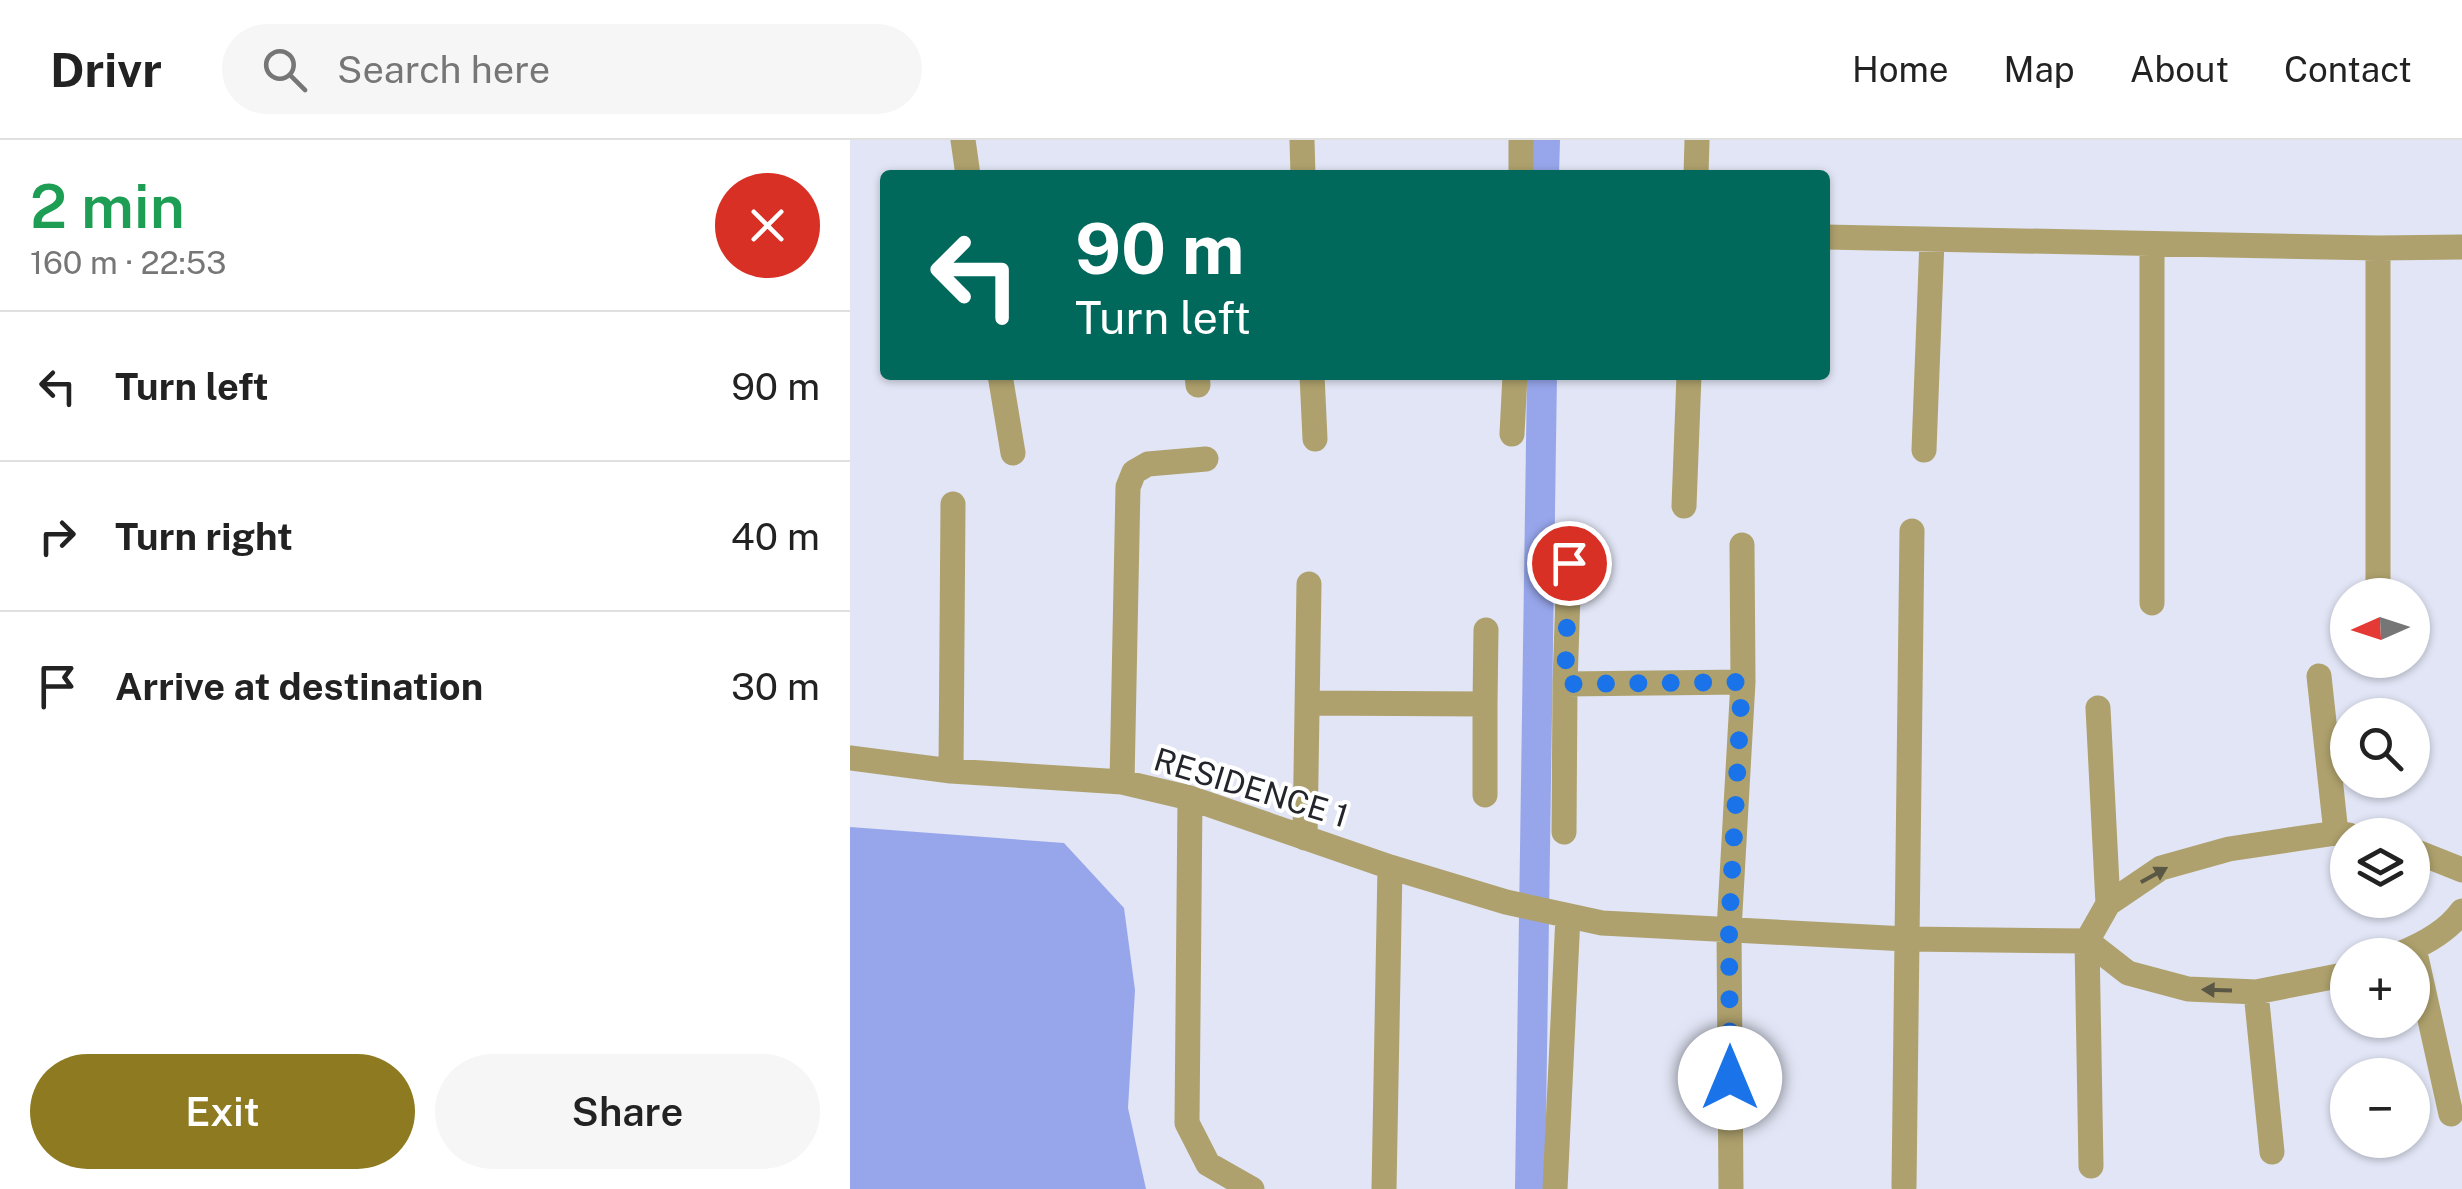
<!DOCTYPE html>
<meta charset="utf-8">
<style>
:root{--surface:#fff;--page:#f6f6f6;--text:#222;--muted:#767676;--line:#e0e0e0;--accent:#8e7b21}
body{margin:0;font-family:"Public Sans",sans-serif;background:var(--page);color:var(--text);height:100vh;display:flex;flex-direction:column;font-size:38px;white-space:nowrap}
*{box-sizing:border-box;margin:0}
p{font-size:32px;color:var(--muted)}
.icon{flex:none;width:55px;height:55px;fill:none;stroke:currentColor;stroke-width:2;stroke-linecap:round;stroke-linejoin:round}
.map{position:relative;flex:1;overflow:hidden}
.panel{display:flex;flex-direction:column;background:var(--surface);width:850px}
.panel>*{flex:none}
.guide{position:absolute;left:30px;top:30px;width:950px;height:210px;border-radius:10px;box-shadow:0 2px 8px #0004;background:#00695c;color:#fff;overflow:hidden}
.needle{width:65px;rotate:267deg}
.tools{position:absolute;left:1480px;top:438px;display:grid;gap:20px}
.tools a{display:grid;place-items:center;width:100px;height:100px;border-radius:50%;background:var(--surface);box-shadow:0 2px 8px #0004;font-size:50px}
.pin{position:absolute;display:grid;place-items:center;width:85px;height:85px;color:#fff;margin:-42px;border:5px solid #fff;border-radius:50%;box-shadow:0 2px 10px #0007}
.me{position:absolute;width:110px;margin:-55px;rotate:0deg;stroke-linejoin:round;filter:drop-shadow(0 0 8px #0008)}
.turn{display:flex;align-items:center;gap:35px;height:210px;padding:0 30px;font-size:45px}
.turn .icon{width:130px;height:130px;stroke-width:2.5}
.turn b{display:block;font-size:70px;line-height:85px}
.round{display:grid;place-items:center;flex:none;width:105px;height:105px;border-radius:52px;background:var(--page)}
.summary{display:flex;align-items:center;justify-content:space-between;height:170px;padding:0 30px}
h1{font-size:60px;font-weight:600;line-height:75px;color:#1e9e55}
.cta{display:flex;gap:20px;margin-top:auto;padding:20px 30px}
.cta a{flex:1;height:115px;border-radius:60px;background:var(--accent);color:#fff;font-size:40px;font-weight:600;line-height:115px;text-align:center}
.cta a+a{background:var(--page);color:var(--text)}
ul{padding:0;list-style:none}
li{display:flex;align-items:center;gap:30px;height:150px;padding:0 30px;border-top:2px solid var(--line)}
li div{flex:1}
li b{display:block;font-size:38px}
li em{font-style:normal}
header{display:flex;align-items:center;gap:60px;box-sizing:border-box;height:140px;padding:0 50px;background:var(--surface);border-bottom:2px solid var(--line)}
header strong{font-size:48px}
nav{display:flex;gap:55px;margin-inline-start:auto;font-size:35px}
.search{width:700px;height:90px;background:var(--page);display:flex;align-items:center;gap:25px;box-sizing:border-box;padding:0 35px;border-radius:55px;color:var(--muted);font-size:38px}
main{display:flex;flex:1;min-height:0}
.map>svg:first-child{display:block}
.water{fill:#97a6eb}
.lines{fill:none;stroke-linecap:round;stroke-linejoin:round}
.canal{stroke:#97a6eb;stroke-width:30}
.minor{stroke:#aea16d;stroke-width:25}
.oneway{fill:#5b5745}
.route{stroke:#1a73e8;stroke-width:18;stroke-dasharray:0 32.4}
.labels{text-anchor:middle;stroke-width:8;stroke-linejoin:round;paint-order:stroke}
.street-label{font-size:32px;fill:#23252b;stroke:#fff}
</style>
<header>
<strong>Drivr</strong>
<div class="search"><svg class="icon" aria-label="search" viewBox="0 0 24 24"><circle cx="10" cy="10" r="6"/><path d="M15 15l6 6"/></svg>Search here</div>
<nav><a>Home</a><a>Map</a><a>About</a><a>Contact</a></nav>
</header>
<main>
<section class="panel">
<div class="summary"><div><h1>2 min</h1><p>160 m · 22:53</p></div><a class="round" style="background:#d93025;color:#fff"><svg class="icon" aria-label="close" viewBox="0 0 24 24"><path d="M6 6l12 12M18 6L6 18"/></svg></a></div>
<ul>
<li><svg class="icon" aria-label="left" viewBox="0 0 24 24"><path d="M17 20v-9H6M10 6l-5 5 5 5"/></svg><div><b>Turn left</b></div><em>90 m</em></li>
<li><svg class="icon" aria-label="right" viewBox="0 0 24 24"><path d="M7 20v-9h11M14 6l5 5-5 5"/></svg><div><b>Turn right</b></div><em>40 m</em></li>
<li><svg class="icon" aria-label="arrive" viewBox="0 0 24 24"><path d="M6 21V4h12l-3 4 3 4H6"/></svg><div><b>Arrive at destination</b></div><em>30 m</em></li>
</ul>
<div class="cta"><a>Exit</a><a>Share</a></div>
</section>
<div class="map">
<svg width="1612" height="1049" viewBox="0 0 1612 1049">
<rect width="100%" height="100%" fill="#e1e5f5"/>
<path class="water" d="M0,687L214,703L274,768L285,850L278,968L296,1049H0Z"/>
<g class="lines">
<path class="canal" d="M694,35L695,0
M680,1049L692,235"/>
<path class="minor" d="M113,0L118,35
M452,0L453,35
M671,0V35
M846,35L847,0
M975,97L1528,108L1612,107
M1528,108V455
M150,235L163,313
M347,235L348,245
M462,235L465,299
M662,294L665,235
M1074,310L1082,100
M834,366L839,235
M719,423L715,544L893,542
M1302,463V104
M1469,536L1486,693
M458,563L635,564V655
M635,564L636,490
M1248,568L1258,764
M0,618L101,631L272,642L340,658L540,727L656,762L752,783L1056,799L1237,801L1278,833L1338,849L1406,852L1498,834
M101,631L103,364
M272,642L278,347L284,332L298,324L356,319
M340,658L337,983L358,1024L402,1049
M714,692L715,544
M455,698L459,444
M1562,710L1612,730
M1237,801L1258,764L1311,728L1379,709L1486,693L1499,695
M1237,801L1241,1026
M1564,808L1601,974
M1547,815C1570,806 1598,791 1612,771
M1406,852L1422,1012
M1054,1046L1062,391
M534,1049L540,727
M705,1049L718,776
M881,1049L879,790L893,542L892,405"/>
</g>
<defs><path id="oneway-solid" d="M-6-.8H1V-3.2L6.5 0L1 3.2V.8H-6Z" transform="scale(2.5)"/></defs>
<g class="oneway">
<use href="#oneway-solid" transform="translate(1304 735) rotate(-29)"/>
<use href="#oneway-solid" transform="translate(1367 850) rotate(-178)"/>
</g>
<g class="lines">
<path class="route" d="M719,423L715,544L892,542L879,790L880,938"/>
</g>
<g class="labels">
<g class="street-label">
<text transform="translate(401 648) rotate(17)" y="11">RESIDENCE 1</text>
</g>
</g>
</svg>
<div class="tools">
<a><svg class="needle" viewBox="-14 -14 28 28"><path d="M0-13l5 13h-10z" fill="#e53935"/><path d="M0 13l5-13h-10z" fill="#767676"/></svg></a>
<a><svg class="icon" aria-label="search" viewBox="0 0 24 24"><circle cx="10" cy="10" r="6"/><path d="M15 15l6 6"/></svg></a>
<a><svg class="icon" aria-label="layers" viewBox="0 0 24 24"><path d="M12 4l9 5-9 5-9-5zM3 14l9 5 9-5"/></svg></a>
<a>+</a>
<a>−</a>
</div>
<div class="pin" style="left:719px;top:423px;background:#d93025"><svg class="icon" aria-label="arrive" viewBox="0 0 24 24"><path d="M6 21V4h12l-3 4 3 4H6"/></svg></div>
<svg class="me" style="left:880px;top:938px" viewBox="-20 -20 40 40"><circle r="19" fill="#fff"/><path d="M0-13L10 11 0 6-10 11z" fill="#1a73e8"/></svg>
<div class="guide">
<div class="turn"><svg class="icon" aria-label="left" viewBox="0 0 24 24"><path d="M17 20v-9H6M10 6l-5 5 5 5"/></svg><div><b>90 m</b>Turn left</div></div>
</div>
</div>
</main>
